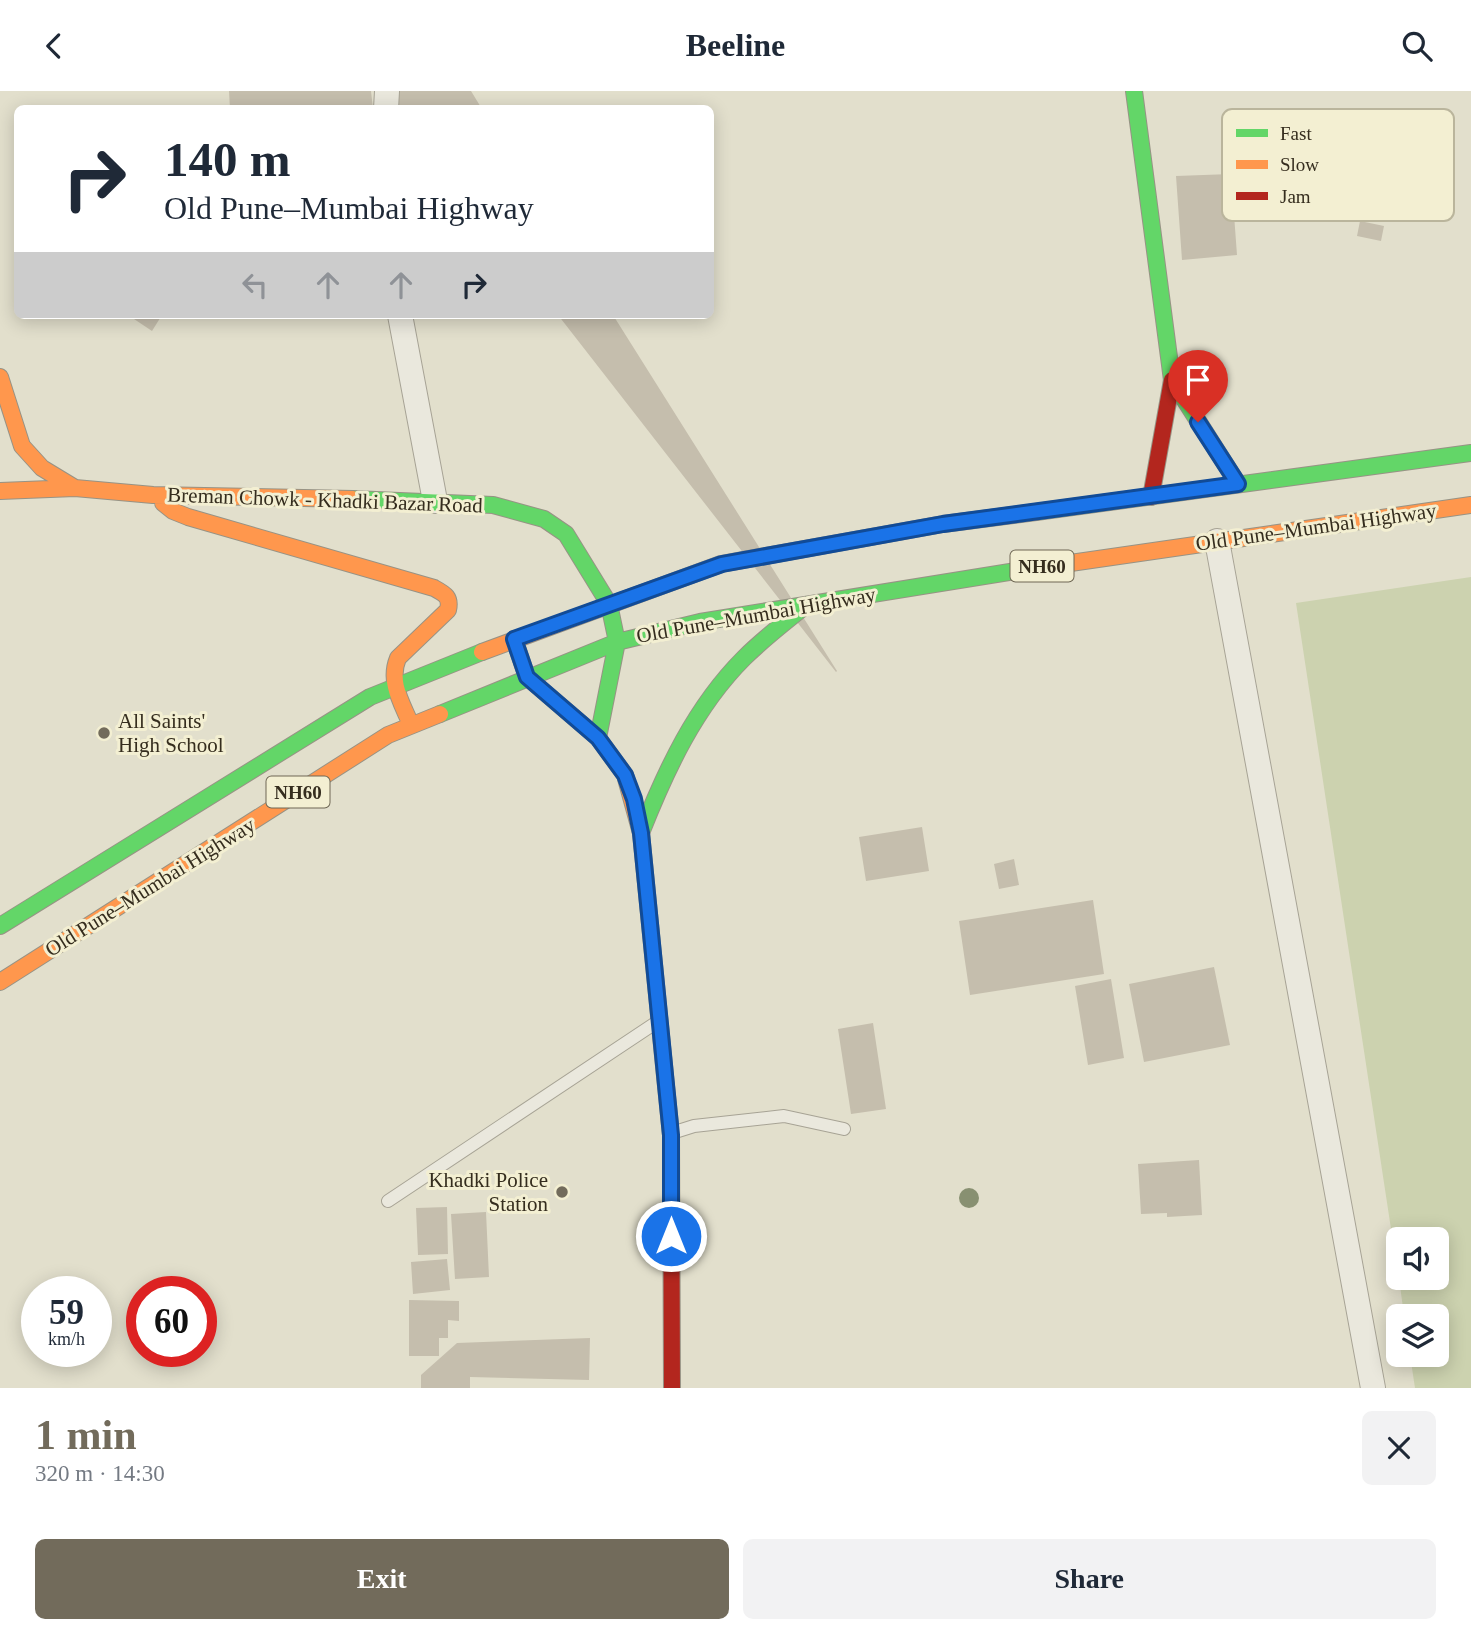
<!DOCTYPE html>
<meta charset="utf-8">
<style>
:root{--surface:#fff;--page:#f2f2f3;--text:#1f2937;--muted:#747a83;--accent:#726b5b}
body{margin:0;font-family:"Times New Roman",serif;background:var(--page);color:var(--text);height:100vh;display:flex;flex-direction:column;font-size:26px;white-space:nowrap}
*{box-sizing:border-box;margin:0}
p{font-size:23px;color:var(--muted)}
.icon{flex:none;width:38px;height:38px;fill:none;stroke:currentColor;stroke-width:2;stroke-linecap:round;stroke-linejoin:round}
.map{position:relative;height:1297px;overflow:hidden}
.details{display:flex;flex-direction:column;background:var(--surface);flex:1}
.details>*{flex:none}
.top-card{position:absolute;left:14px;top:14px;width:700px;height:214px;border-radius:10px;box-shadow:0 4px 18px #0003;background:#fff;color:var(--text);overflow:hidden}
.controls{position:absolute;left:1386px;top:1136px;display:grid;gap:14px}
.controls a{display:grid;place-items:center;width:63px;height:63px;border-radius:10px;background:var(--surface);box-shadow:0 4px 18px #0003;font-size:35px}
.speed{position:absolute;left:21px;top:1185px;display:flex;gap:14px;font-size:35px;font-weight:700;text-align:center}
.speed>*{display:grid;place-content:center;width:91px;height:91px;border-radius:50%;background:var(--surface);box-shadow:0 4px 18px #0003;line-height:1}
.speed small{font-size:18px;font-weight:400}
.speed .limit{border:10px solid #d22;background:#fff;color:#111}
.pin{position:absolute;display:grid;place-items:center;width:60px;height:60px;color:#fff;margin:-72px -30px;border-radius:50% 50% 50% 0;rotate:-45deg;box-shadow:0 0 7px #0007}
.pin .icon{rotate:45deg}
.me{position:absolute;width:77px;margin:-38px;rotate:0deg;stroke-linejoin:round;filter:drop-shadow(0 0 5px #0008)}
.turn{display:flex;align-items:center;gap:24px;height:147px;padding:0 35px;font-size:32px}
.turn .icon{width:91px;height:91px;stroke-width:2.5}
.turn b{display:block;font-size:49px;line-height:60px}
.lanes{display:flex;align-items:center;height:66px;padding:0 35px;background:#0003;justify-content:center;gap:35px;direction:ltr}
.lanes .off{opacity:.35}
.round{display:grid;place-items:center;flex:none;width:74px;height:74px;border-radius:10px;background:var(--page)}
.summary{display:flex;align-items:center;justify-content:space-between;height:119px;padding:0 35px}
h1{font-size:42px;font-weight:800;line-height:52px;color:var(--accent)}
.button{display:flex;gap:14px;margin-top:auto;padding:14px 35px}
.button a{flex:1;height:80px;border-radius:10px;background:var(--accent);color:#fff;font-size:28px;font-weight:800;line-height:80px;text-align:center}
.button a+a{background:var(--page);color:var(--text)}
header{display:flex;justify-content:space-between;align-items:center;height:91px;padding:0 35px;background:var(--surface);font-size:32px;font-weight:800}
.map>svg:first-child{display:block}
.green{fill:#ccd2af}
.building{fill:#c5bead}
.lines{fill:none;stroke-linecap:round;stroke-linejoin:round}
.lane-casing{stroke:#a7a395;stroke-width:14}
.street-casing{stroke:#a7a395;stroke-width:26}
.fast-casing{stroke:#979385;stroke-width:18}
.slow-casing{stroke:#979385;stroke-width:18}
.jam-casing{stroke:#979385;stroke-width:18}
.lane{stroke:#eae8dd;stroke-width:12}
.street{stroke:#eae8dd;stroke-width:24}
.fast{stroke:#63d668;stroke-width:16}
.slow{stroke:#ff974d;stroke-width:16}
.jam{stroke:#b3261e;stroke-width:16}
.tree{fill:#889071}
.route-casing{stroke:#114b97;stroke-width:18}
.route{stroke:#1a73e8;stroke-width:12}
.poi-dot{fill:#726b5b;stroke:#f3efd2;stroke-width:2.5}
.labels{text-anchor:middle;stroke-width:6;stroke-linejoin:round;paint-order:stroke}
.shield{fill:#f3efd2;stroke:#6e6754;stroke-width:2}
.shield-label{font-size:19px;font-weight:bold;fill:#352d1e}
.street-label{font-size:21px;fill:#352d1e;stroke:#f3efd2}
.poi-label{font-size:21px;fill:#352d1e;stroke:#f3efd2;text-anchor:start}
.key{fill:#f3efd2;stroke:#bab59c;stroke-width:2}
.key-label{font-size:19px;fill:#352d1e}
</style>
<header><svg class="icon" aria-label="back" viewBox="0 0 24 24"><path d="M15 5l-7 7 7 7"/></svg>Beeline<svg class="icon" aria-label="search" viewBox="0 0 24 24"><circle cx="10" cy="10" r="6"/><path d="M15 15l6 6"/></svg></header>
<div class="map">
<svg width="1471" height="1297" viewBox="0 0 1471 1297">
<rect width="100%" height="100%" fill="#e2dfcc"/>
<path class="green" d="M1471,486V1297H1415L1410,1264H1437V1225H1404L1399,1187L1437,1186V1148H1398V1184L1296,512Z"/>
<path class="building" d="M229,0H371L373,18H230Z
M384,0H471L482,18H398Z
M1231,83L1237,164L1182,169L1176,85Z
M1360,130L1384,135L1381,150L1357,145Z
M128,224H162L152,240Z
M558,224H613L837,580L836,581Z
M922,736L929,780L866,790L859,746Z
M1014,768L1019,794L999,798L994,773Z
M1093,809L1104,883L970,904L959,830Z
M1214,876L1230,954L1144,971L1129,893Z
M1111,888L1124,967L1088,974L1075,895Z
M873,932L886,1018L851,1023L838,938Z
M1199,1069L1202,1124L1167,1126V1122L1141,1123L1138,1073Z
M447,1116L448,1163L418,1164L416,1117Z
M486,1121L489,1186L455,1188L451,1123Z
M447,1168L450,1199L413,1203L411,1171Z
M409,1209L459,1210V1230L448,1229V1247H439V1265H409Z
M590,1247L589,1289L470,1286V1297H421V1284L457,1252Z"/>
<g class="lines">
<g class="lane-casing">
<path id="lane" d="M675,1041L694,1035L784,1025L844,1038
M388,1110L654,933"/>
</g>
<g class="street-casing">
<path id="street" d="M386,18L387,0
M400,224L435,410
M1217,450L1373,1297"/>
</g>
<g class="fast-casing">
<path id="fast" d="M1134,0L1172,289L1238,393
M353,408L493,414L544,428L566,443L609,513L617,551L598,647
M1036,421L1471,362
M440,623L617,551L700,531L1022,479
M641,742C666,679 695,616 744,567C763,548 784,532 805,515
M0,835L370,606L482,561"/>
</g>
<g class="slow-casing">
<path id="slow" d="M0,286L22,355L42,377L75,397L153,404L353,408
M0,400L75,397
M163,412L173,420L188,426L434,497C445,503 451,506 448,519L398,567C388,591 402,612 411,634
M1022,479L1471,414
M514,548L527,586L598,647L625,684L641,742L666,995
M482,561L721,473L943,433L1036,421
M0,891L388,644L440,623"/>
</g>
<g class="jam-casing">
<path id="jam" d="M1151,406L1172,289
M666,995L671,1044L672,1297"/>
</g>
<use href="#lane" class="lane"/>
<use href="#street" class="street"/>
<use href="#fast" class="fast"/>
<use href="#slow" class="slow"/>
<use href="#jam" class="jam"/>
</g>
<circle class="tree" cx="969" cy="1107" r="10"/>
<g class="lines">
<g class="route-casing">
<path id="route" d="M671,1145V1044L641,742L634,708L625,684L598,647L527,586L514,548L722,473L943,433L1238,393L1198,331"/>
</g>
<use href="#route" class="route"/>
</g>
<g class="poi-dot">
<circle cx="104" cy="642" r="7"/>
<circle cx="562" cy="1101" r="7"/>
</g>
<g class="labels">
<g class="shield">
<rect x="1010.5" y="459.5" width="63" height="31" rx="5"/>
<rect x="266.5" y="685.5" width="63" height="31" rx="5"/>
</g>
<g class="shield-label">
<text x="1042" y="482">NH60</text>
<text x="298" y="708">NH60</text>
</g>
<g class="street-label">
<text transform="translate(325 409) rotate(2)" y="7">Breman Chowk - Khadki Bazar Road</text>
<text transform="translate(1316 436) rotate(-8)" y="7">Old Pune–Mumbai Highway</text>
<text transform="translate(756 524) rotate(-10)" y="7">Old Pune–Mumbai Highway</text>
<text transform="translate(150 796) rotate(-32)" y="7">Old Pune–Mumbai Highway</text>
</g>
<g class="poi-label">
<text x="118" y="637">All Saints'<tspan x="118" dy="24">High School</tspan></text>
<text x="548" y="1096" text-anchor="end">Khadki Police<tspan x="548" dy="24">Station</tspan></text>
</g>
</g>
<rect x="1222" y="18" width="232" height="112" rx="10" class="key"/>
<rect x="1236" y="38" width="32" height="8" fill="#63d668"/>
<rect x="1236" y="69" width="32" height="9" fill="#ff974d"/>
<rect x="1236" y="101" width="32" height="8" fill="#b3261e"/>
<g class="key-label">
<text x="1280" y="49">Fast</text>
<text x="1280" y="80">Slow</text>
<text x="1280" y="112">Jam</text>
</g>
</svg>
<div class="controls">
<a><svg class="icon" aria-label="sound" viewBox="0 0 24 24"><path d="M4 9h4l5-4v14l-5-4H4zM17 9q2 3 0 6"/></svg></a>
<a><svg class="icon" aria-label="layers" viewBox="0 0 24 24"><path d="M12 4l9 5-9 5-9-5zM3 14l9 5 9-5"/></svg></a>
</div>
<div class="speed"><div>59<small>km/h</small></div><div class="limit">60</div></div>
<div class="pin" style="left:1198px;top:331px;background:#d93025"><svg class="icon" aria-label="arrive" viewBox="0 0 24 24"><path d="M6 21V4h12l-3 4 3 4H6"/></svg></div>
<svg class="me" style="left:671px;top:1145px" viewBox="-20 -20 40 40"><circle r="17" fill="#1a73e8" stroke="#fff" stroke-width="3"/><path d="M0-11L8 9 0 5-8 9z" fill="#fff"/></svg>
<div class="top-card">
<div class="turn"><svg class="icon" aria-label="right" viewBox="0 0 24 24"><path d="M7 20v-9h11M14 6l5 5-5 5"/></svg><div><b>140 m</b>Old Pune–Mumbai Highway</div></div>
<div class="lanes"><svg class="icon off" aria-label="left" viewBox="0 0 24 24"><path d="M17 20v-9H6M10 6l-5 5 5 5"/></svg><svg class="icon off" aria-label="ahead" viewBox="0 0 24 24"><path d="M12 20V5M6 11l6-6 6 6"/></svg><svg class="icon off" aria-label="ahead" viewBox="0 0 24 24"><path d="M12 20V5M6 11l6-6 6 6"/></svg><svg class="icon" aria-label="right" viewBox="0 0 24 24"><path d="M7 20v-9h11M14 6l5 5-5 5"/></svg></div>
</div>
</div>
<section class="details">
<div class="summary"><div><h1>1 min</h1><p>320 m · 14:30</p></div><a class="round"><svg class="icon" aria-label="close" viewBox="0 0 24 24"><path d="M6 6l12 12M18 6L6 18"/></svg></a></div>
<div class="button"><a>Exit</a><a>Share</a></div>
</section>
